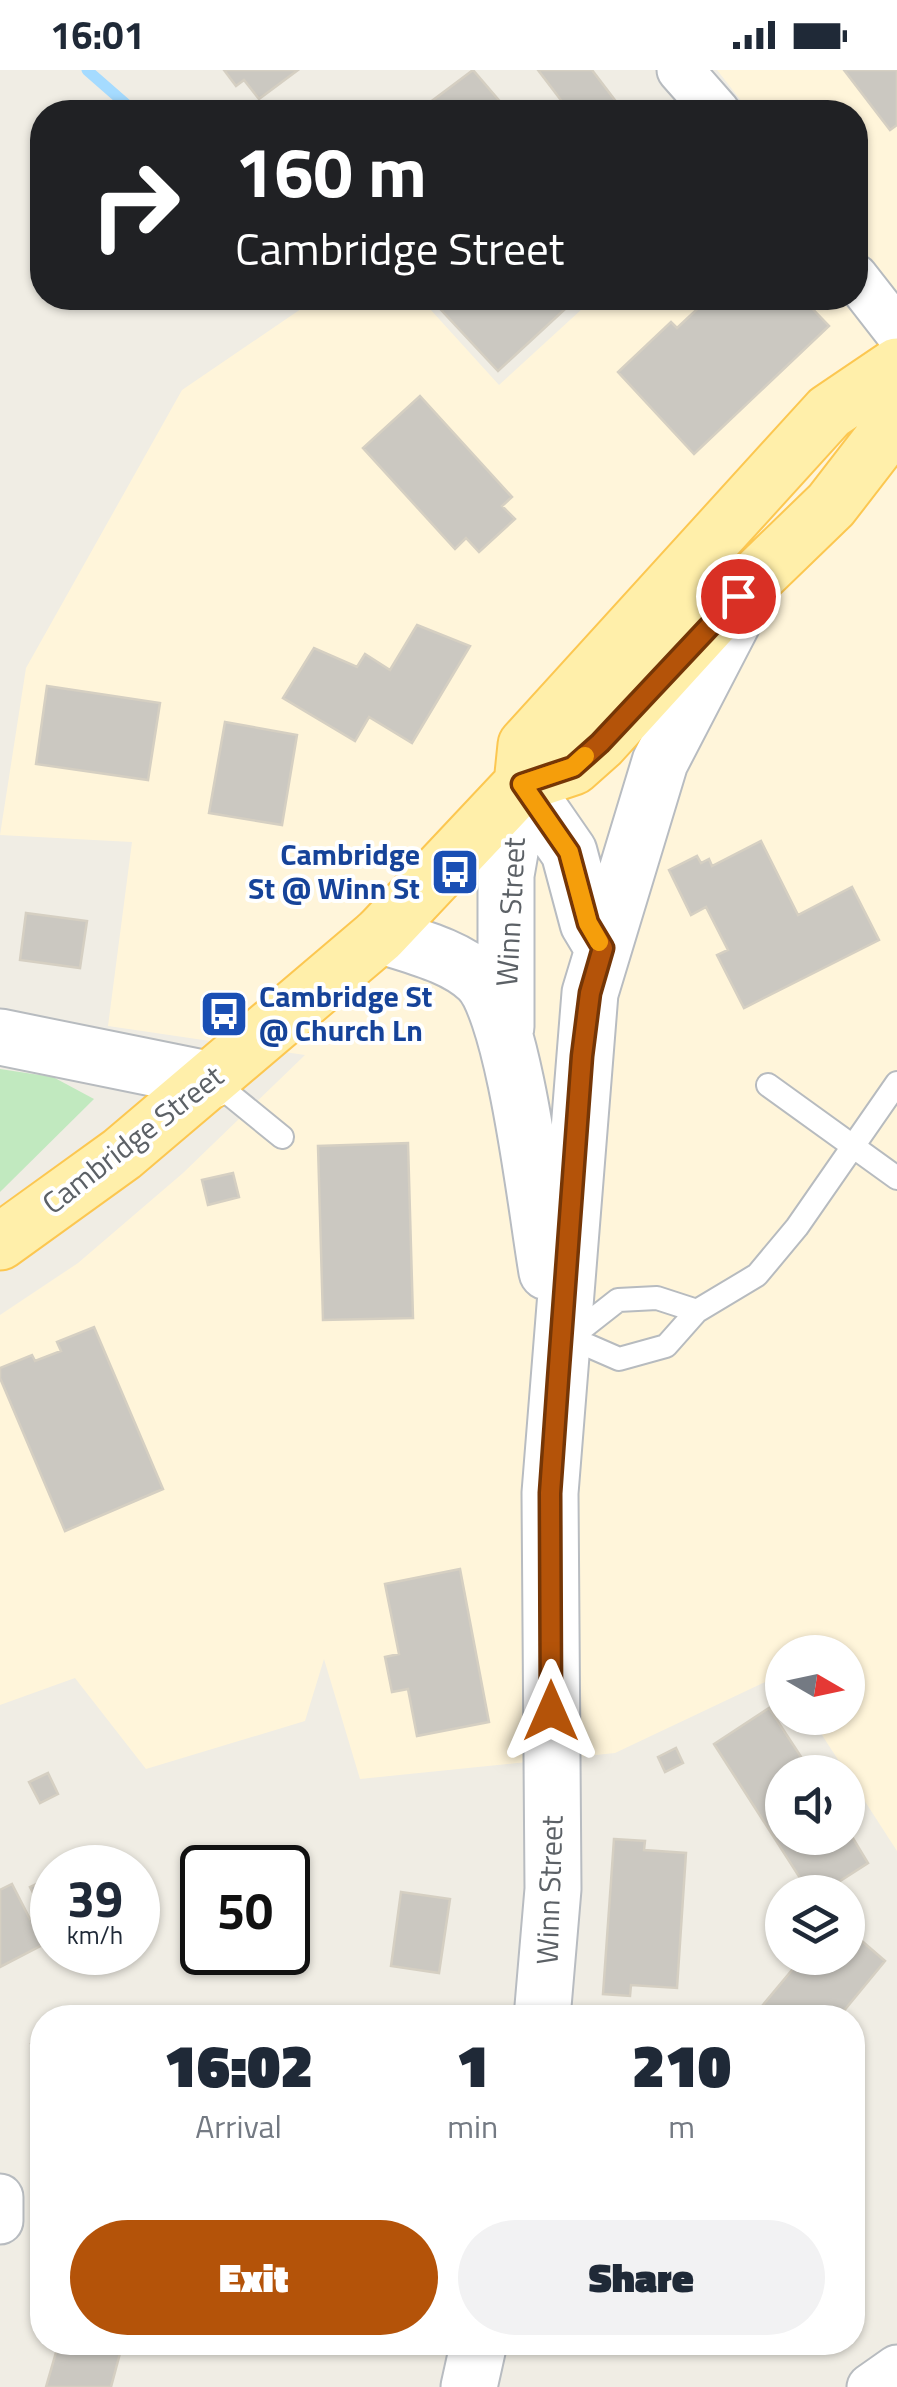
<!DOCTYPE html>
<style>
:root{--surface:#fff;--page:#f2f2f3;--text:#1f2937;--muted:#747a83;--accent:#b45309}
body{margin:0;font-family:"Titillium Web",sans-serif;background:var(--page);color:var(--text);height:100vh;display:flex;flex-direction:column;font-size:38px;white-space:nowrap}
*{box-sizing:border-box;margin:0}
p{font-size:32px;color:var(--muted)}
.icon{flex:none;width:55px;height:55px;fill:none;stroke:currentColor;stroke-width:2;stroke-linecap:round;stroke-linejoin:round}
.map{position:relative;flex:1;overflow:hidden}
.panel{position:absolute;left:30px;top:1935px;width:835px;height:350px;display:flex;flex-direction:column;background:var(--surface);border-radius:40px;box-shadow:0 2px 8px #0004}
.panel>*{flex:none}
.banner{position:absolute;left:30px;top:30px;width:838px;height:210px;border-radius:40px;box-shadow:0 2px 8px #0004;background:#202124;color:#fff;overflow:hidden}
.needle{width:65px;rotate:99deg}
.controls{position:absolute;left:765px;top:1565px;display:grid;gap:20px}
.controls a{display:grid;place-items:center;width:100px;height:100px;border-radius:50%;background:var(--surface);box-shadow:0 2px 8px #0004;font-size:50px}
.speed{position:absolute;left:30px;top:1775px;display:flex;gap:20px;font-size:50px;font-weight:700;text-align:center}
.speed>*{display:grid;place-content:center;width:130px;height:130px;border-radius:50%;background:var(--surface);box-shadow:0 2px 8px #0004;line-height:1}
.speed small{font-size:25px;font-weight:400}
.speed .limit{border:5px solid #111;border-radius:15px;background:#fff;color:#111}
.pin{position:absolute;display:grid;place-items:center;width:85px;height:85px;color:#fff;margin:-42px;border:5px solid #fff;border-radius:50%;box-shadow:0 2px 10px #0007}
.me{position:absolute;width:110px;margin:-55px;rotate:0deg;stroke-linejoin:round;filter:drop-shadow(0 0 8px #0008)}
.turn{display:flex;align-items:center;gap:35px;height:210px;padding:0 40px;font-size:45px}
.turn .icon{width:130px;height:130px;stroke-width:2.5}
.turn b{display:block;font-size:70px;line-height:85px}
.eta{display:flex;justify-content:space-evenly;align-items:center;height:170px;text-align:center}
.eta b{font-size:60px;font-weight:800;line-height:70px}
.button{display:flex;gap:20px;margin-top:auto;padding:20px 40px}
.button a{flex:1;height:115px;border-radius:60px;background:var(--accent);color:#fff;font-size:40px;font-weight:800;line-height:115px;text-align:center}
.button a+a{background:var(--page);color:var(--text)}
.status{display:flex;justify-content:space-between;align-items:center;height:70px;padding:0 50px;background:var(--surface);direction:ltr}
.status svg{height:28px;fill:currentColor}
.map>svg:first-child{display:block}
.commercial{fill:#fff5da}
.green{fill:#c1e9bf}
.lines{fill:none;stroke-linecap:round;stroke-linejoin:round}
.stream{stroke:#a5dbff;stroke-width:11}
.building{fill:#cbc8c1;stroke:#d5cfc2;stroke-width:2.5}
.service-casing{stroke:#b7bbbf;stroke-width:26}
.minor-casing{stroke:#b7bbbf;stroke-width:49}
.tertiary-casing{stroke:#b7bbbf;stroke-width:59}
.secondary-casing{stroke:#b8bcc1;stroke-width:59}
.primary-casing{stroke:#fcc751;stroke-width:59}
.service{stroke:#fff;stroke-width:22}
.minor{stroke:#fff;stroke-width:45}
.tertiary{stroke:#fff;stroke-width:55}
.secondary{stroke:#fff;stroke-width:55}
.primary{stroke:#ffefaa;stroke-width:55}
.route-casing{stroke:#753606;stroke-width:25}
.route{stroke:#b45309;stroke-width:18}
.slow{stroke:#f59e0b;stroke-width:18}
.labels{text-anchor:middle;stroke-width:8;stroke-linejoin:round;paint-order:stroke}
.transit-label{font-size:30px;font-weight:bold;fill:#164399;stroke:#fff;text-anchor:end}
.street-label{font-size:30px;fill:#5c6166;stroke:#fff}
</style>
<div class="status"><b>16:01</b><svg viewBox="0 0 49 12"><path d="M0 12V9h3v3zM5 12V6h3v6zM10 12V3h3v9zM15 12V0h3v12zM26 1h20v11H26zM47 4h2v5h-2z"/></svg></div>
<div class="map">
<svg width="897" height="2317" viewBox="0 0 897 2317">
<rect width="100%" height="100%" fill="#f0ede4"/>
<path class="commercial" d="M717,0H897V1781L811,1648H848V1582H782V1604L615,1683L360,1709L324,1589L305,1651L146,1699L75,1608L0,1635V1245L78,1193L183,1103L305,985L108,956L132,772L0,765L26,598L182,320L317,228H420L499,315L594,228H855V42H750Z"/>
<path class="green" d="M0,999L53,1007L94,1029L0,1122Z"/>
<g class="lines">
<path class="stream" d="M87,0L135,42"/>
</g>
<path class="building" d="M224,0H298L259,29L244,10L236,16Z
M473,0L509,42H417Z
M538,0H592L624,42H570Z
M844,0H897V55L890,60Z
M430,228H487L493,235L501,228H577L498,301Z
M709,228H802L829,256L694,384L618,302L671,252L677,258Z
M420,326L512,427L502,436L515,449L479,482L466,468L455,479L363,378Z
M417,555L470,576L412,673L369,647L355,671L283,628L314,578L357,597L365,584L390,600Z
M47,616L160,633L148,710L36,694Z
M225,652L297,665L282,755L209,743Z
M761,771L798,845L852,817L879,870L744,938L717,885L728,880L706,837L691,845L669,800L697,786L701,793L709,789L712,796Z
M26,843L87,851L80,898L20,890Z
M408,1073L413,1248L323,1250L318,1076Z
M233,1103L239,1127L208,1135L202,1110Z
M94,1257L163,1419L65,1461L0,1308V1298L32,1285L35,1291L61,1281L57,1272Z
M460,1499L489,1652L417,1666L408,1619L392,1622L385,1587L399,1584L385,1514Z
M769,1638L811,1702H782V1768H848V1760L868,1793L823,1822H809L714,1674Z
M676,1678L683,1693L665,1702L658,1687Z
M48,1703L58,1724L40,1733L29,1712Z
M614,1769L645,1771L644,1780L686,1783L677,1918L631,1915L630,1926L603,1924Z
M51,1807L52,1832L41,1838L30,1817Z
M12,1814L30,1849L52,1838V1870L0,1897V1820Z
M401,1822L450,1829L439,1903L391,1896Z
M848,1859L885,1891L838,1948H752L802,1888H848Z
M345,1938L385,1943V1948H344Z
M42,1969V1999L31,1974Z
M59,2272H123L111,2317H46Z"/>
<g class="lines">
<g class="service-casing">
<path id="service" d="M212,1010L282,1067
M768,1015L897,1108
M573,1269L619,1289L666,1276L697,1241L757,1205L797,1157L897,1013
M567,1270L618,1230L657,1228L697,1241"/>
</g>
<g class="minor-casing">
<path id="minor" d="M680,0L717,42
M855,207L897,261
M0,2127V2151
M870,2317L897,2298"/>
</g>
<g class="tertiary-casing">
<path id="tertiary" d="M0,967L212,1010"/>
</g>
<g class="secondary-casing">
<path id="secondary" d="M522,714L569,782L588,853L603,878
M380,865C412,876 454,885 479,909C515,944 537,1145 547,1202
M506,957V805L522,714
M542,1948L553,1819L550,1423L590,923L660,692L743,532
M469,2317L479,2272"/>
</g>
<g class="primary-casing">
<path id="primary" d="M522,714L526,675L829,342L897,296
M0,1172L122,1084L380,865L522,714L573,697L600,673L711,551L831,435L882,369L897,331"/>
</g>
<use href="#service" class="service"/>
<use href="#minor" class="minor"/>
<use href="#tertiary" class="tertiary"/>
<use href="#secondary" class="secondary"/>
<use href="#primary" class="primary"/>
</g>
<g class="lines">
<g class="route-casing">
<path id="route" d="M551,1641L550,1423L558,1310L582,986L590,923L603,878L588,853L569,782L522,714L573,697L600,673L738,526"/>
</g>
<use href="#route" class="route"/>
<path class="slow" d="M585,686L573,697L522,714L569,782L588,853L599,872"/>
</g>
<defs>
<g id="bus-square" transform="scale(2.5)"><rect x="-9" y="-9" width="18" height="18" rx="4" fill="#1a4fb4" stroke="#fff"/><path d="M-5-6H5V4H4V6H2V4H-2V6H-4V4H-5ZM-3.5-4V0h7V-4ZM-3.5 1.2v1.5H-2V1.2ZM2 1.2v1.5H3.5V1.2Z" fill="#fff"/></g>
</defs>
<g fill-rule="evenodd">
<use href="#bus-square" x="455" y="802"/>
<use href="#bus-square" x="224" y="944"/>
</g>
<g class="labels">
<g class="transit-label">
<text x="420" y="795">Cambridge<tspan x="420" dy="34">St @ Winn St</tspan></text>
<text x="259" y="937" text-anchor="start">Cambridge St<tspan x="259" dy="34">@ Church Ln</tspan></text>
</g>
<g class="street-label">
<text transform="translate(511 842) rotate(-87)" y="10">Winn Street</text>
<text transform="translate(133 1070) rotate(-38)" y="10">Cambridge Street</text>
<text transform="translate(550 1820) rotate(-88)" y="10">Winn Street</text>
</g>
</g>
</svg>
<div class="controls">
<a><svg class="needle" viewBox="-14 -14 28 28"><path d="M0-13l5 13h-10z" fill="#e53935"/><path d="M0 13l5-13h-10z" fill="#747a83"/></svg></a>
<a><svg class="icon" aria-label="sound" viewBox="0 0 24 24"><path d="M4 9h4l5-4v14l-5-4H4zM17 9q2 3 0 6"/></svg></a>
<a><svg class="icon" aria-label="layers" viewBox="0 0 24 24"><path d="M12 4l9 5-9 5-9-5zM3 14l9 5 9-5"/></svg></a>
</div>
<div class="speed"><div>39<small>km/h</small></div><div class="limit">50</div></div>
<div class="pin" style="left:738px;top:526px;background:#d93025"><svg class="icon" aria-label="arrive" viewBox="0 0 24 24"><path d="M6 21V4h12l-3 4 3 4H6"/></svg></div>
<svg class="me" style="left:551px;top:1641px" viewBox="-20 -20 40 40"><path d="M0-17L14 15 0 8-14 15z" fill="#b45309" stroke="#fff" stroke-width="4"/></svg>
<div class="banner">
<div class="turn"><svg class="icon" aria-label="right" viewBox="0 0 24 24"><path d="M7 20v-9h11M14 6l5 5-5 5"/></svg><div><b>160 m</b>Cambridge Street</div></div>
</div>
<section class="panel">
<div class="eta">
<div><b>16:02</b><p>Arrival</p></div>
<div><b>1</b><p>min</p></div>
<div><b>210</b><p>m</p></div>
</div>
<div class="button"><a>Exit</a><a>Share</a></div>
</section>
</div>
